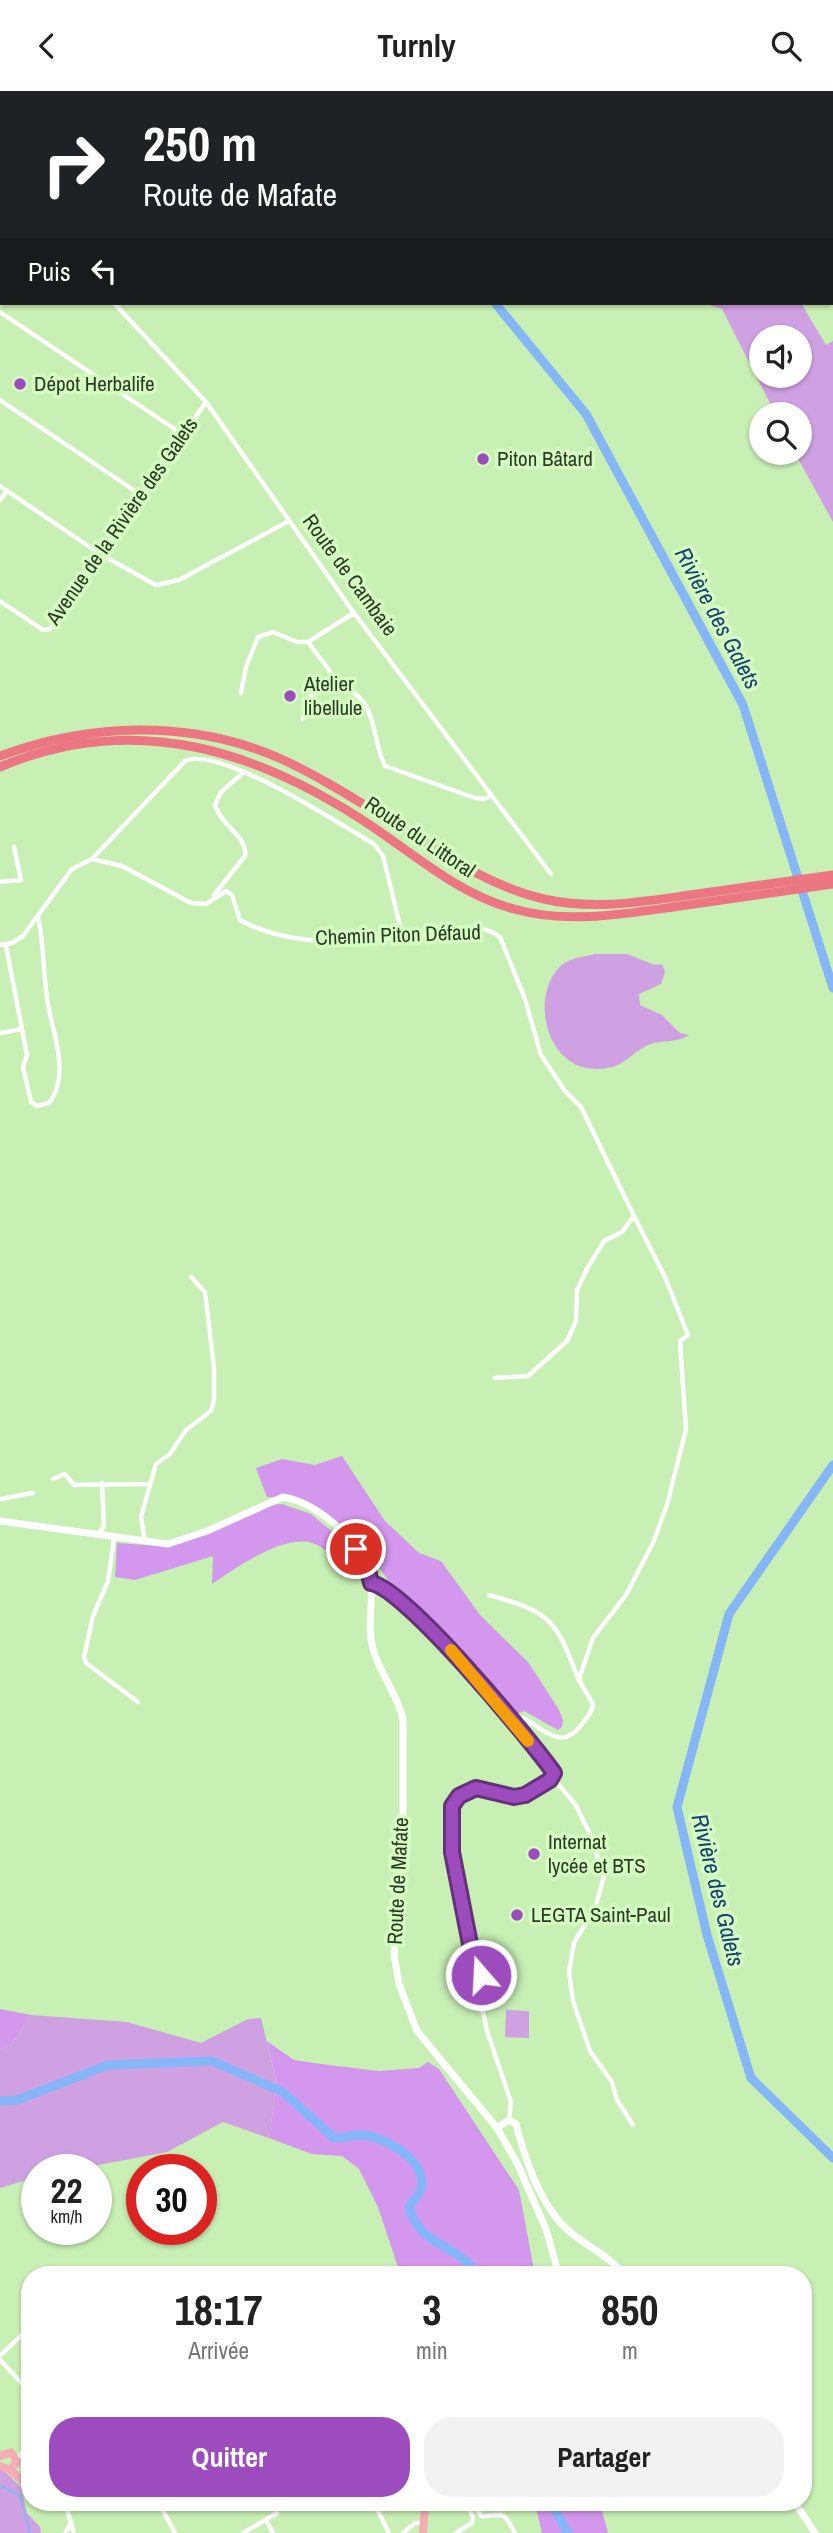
<!DOCTYPE html>
<html lang="fr">
<meta charset="utf-8">
<style>
:root{--surface:#fff;--page:#f2f2f2;--text:#222;--muted:#767676;--accent:#9d4cbd}
body{margin:0;font-family:"Archivo Narrow",sans-serif;background:var(--page);color:var(--text);height:100vh;display:flex;flex-direction:column;font-size:26px;white-space:nowrap}
*{box-sizing:border-box;margin:0}
p{font-size:23px;color:var(--muted)}
.icon{flex:none;width:38px;height:38px;fill:none;stroke:currentColor;stroke-width:2;stroke-linecap:round;stroke-linejoin:round}
.map{position:relative;flex:1;overflow:hidden}
.panel{position:absolute;left:21px;top:2175px;width:791px;height:245px;display:flex;flex-direction:column;background:var(--surface);border-radius:28px;box-shadow:0 2px 5px #0004}
.panel>*{flex:none}
.guide{position:absolute;left:0px;top:0px;width:833px;height:214px;box-shadow:0 2px 5px #0004;background:#202124;color:#fff;overflow:hidden}
.tools{position:absolute;left:749px;top:234px;display:grid;gap:14px}
.tools a{display:grid;place-items:center;width:63px;height:63px;border-radius:50%;background:var(--surface);box-shadow:0 2px 5px #0004;font-size:35px}
.speed{position:absolute;left:21px;top:2063px;display:flex;gap:14px;font-size:35px;font-weight:700;text-align:center}
.speed>*{display:grid;place-content:center;width:91px;height:91px;border-radius:50%;background:var(--surface);box-shadow:0 2px 5px #0004;line-height:1}
.speed small{font-size:18px;font-weight:400}
.speed .limit{border:10px solid #d22;background:#fff;color:#111}
.pin{position:absolute;display:grid;place-items:center;width:60px;height:60px;color:#fff;margin:-30px;border:4px solid #fff;border-radius:50%;box-shadow:0 2px 7px #0007}
.me{position:absolute;width:77px;margin:-38px;rotate:341deg;stroke-linejoin:round;filter:drop-shadow(0 0 5px #0008)}
.turn{display:flex;align-items:center;gap:24px;height:147px;padding:0 28px;font-size:32px}
.turn .icon{width:91px;height:91px;stroke-width:2.5}
.turn b{display:block;font-size:49px;line-height:60px}
.then{display:flex;align-items:center;height:66px;padding:0 28px;background:#0003;gap:14px;font-size:26px}
.eta{display:flex;justify-content:space-evenly;align-items:center;height:119px;text-align:center}
.eta b{font-size:42px;font-weight:700;line-height:49px}
.primary-button{display:flex;gap:14px;margin-top:auto;padding:14px 28px}
.primary-button a{flex:1;height:80px;border-radius:28px;background:var(--accent);color:#fff;font-size:28px;font-weight:700;line-height:80px;text-align:center}
.primary-button a+a{background:var(--page);color:var(--text)}
header{display:flex;justify-content:space-between;align-items:center;height:91px;padding:0 28px;background:var(--surface);font-size:32px;font-weight:700}
.map>svg:first-child{display:block}
.green{fill:#cfa1e3;fill-rule:evenodd}
.forest{fill:#d497ee}
.lines{fill:none;stroke-linecap:round;stroke-linejoin:round}
.stream{stroke:#84b6f8;stroke-width:2}
.river{stroke:#84b6f8;stroke-width:9}
.street{stroke:#fff;stroke-width:4.5}
.secondary{stroke:#fff;stroke-width:7}
.primary{stroke:#f4adb5;stroke-width:8}
.highway{stroke:#ec7783;stroke-width:9}
.route-casing{stroke:#66317b;stroke-width:18}
.route{stroke:#9d4cbd;stroke-width:12}
.slow{stroke:#f59e0b;stroke-width:12}
.poi-dot{fill:#9d4cbd;stroke:#d5fdc1;stroke-width:2.5}
.labels{text-anchor:middle;stroke-width:7;stroke-linejoin:round;paint-order:stroke}
.poi-label{font-size:21px;fill:#2b3a23;stroke:#d5fdc1;text-anchor:start}
.street-label{font-size:21px;fill:#2b3a23;stroke:#d5fdc1}
.water-label{font-size:23px;font-style:italic;fill:#184276;stroke:#d5fdc1}
</style>
<header><svg class="icon" aria-label="back" viewBox="0 0 24 24"><path d="M15 5l-7 7 7 7"/></svg>Turnly<svg class="icon" aria-label="search" viewBox="0 0 24 24"><circle cx="10" cy="10" r="6"/><path d="M15 15l6 6"/></svg></header>
<div class="map">
<svg width="833" height="2442" viewBox="0 0 833 2442">
<rect width="100%" height="100%" fill="#c8efb4"/>
<path class="green" d="M703,212H801L826,254L833,250V431L795,362H800V324H776L722,218ZM761,247H800V285H761Z
M594,863H627L655,874L662,873L665,881L661,893L639,903L640,914L662,924L680,942L689,944C675,953 662,948 648,954C636,959 625,973 612,976C541,993 526,892 568,870C576,866 586,866 594,863Z
M506,1919L529,1920V1947L505,1946Z
M31,1924L127,1931L201,1952L248,1928L261,1927L277,1993L269,2047L223,2031L167,2061L72,2079H37V2086L0,2097V1958L11,1954Z
M0,2376L21,2396L27,2422L40,2436L41,2442H0Z"/>
<path class="forest" d="M342,1365L385,1430L419,1462L441,1470L480,1524L528,1571L558,1617L563,1629L562,1636L558,1639L524,1620L510,1626L447,1550L404,1512L373,1468L353,1447L324,1426L285,1407L267,1406L256,1377L282,1368L315,1374Z
M282,1413L311,1423L358,1462L345,1473C332,1468 326,1456 312,1452C283,1443 236,1477 212,1493L213,1465L135,1489L115,1486L117,1452L160,1455L265,1414Z
M0,1918L31,1924L11,1954L0,1958Z
M267,1950L294,1969L321,1973L378,1980L419,1977L428,1971L439,1978L519,2099L535,2184H426L398,2176L378,2116L359,2078L342,2065L312,2063L269,2047L277,1993Z
M535,2412H600L608,2442H542Z"/>
<g class="lines">
<path class="stream" d="M0,2394L20,2405L30,2442"/>
<path class="river" d="M308,0L310,2
M495,212L586,323L743,614L833,897
M833,1374L729,1523L677,1716L707,1844L751,1987L833,2067
M0,2010L17,2009L108,1974L212,1970L283,2001L334,2047C344,2048 352,2043 361,2044C385,2045 428,2070 421,2098C419,2105 412,2110 409,2116C420,2158 460,2152 476,2184
M551,2412L568,2442"/>
<path class="street" d="M0,102L2,100
M0,143L2,141
M0,150L2,152
M0,157H2
M114,212L206,311L354,522L551,783
M0,221L182,343
M0,309L141,404
M0,395L100,463L156,494L179,489L289,430
M0,409L7,400
M0,510L43,539L50,538L206,311
M308,551L329,579L333,594C380,603 369,642 385,675L475,707L485,708L491,704
M241,602L246,576L258,546L273,541L297,551H308L354,522
M303,628L310,605L333,594
M93,767L185,670C220,654 341,734 374,753L383,765L403,847
M0,791L21,789L14,756
M214,804L245,765C248,745 220,734 215,714L221,701L243,682
M0,854L12,852L23,845L72,778L92,768L122,775L191,812L206,813L226,800L232,804L240,829C285,854 348,853 399,847C430,844 473,825 500,846L525,908L541,964L565,1000L581,1016L634,1125L622,1141L604,1150L588,1176L577,1199L576,1230L567,1250L528,1285L495,1287
M6,855L27,964L23,976L31,1011L37,1015L49,1012C72,983 51,939 47,907C43,880 44,853 38,826
M0,942L22,938
M53,1388L65,1383L74,1394L150,1393
M0,1408L33,1402
M97,1445L104,1435L102,1392
M114,1447L108,1490L93,1525L84,1566L86,1572L138,1611
M145,1451L141,1426L156,1373L170,1363L186,1339L211,1320L214,1309V1277L205,1201L191,1186
M371,1492C408,1497 523,1645 553,1680V1687L575,1713L590,1743L604,1785L596,1814L574,1852L569,1881L573,1910L590,1960L612,1991L617,2009L633,2034
M489,1504C554,1522 556,1530 579,1590
M510,1629L523,1627C545,1639 562,1661 582,1633C587,1626 592,1622 593,1613L580,1591V1585L593,1547L626,1504L653,1452L667,1414L686,1338L680,1250L688,1244L665,1186L634,1125
M509,2029L511,2011L487,1940L481,1911V1884L471,1858L452,1761V1715L459,1705L469,1699L522,1705L553,1687
M395,2184H403
M0,2265L30,2236
M0,2269L30,2301
M17,2368L30,2352
M65,2412L74,2442
M159,2412L175,2442
M374,2412L389,2442
M473,2412L481,2425C505,2425 502,2418 515,2442
M266,2429L273,2442
M65,2442L70,2434
M243,2442L277,2422
M403,2442L415,2432H423
M456,2442L472,2432L473,2426L466,2412"/>
<path class="secondary" d="M0,1430L168,1453L207,1440L283,1406C321,1412 366,1455 371,1493C373,1515 367,1537 373,1558C380,1583 397,1602 403,1628V1767L394,1863L399,1893L417,1940L497,2037L518,2074L546,2138L559,2184
M497,2037L509,2029L516,2033C525,2068 540,2115 569,2140C587,2156 609,2164 624,2184
M795,2412L815,2442"/>
<path class="primary" d="M115,2L118,0
M139,2L141,0
M0,111L2,109
M0,135L2,133
M0,2365L11,2361L17,2371L10,2379L0,2375
M10,2379L30,2396
M70,2412H84
M423,2442L425,2412"/>
<path class="highway" d="M0,665C89,632 190,628 279,667C319,685 356,709 394,732C442,762 488,795 544,808C595,820 646,810 697,803C742,797 788,790 833,784
M0,676C134,619 258,659 373,736C417,766 461,804 514,818C571,834 629,822 687,814C735,807 784,800 833,793"/>
</g>
<g class="lines">
<g class="route-casing">
<path id="route" d="M356,1458L367,1475L371,1492C404,1496 530,1648 554,1682L550,1689L525,1704L514,1706L476,1697L459,1705L452,1715V1761L471,1858L481,1884"/>
</g>
<use href="#route" class="route"/>
<path class="slow" d="M451,1559L528,1650"/>
</g>
<g class="poi-dot">
<circle cx="20" cy="293" r="7"/>
<circle cx="483" cy="368" r="7"/>
<circle cx="290" cy="605" r="7"/>
<circle cx="534" cy="1763" r="7"/>
<circle cx="517" cy="1824" r="7"/>
</g>
<g class="labels">
<g class="poi-label">
<text x="34" y="300">Dépot Herbalife</text>
<text x="497" y="375">Piton Bâtard</text>
<text x="304" y="600">Atelier<tspan x="304" dy="24">libellule</tspan></text>
<text x="548" y="1758">Internat<tspan x="548" dy="24">lycée et BTS</tspan></text>
<text x="531" y="1831">LEGTA Saint-Paul</text>
</g>
<g class="street-label">
<text transform="translate(122 430) rotate(-55)" y="7">Avenue de la Rivière des Galets</text>
<text transform="translate(350 484) rotate(54)" y="7">Route de Cambaie</text>
<text transform="translate(420 746) rotate(34)" y="7">Route du Littoral</text>
<text transform="translate(398 844) rotate(-2)" y="7">Chemin Piton Défaud</text>
<text transform="translate(398 1790) rotate(-87)" y="7">Route de Mafate</text>
</g>
<g class="water-label">
<text transform="translate(718 527) rotate(62)" y="8">Rivière des Galets</text>
<text transform="translate(718 1799) rotate(76)" y="8">Rivière des Galets</text>
</g>
</g>
</svg>
<div class="tools">
<a><svg class="icon" aria-label="sound" viewBox="0 0 24 24"><path d="M4 9h4l5-4v14l-5-4H4zM17 9q2 3 0 6"/></svg></a>
<a><svg class="icon" aria-label="search" viewBox="0 0 24 24"><circle cx="10" cy="10" r="6"/><path d="M15 15l6 6"/></svg></a>
</div>
<div class="speed"><div>22<small>km/h</small></div><div class="limit">30</div></div>
<div class="pin" style="left:356px;top:1458px;background:#d93025"><svg class="icon" aria-label="arrive" viewBox="0 0 24 24"><path d="M6 21V4h12l-3 4 3 4H6"/></svg></div>
<svg class="me" style="left:481px;top:1884px" viewBox="-20 -20 40 40"><circle r="17" fill="#9d4cbd" stroke="#fff" stroke-width="3"/><path d="M0-11L8 9 0 5-8 9z" fill="#fff"/></svg>
<div class="guide">
<div class="turn"><svg class="icon" aria-label="right" viewBox="0 0 24 24"><path d="M7 20v-9h11M14 6l5 5-5 5"/></svg><div><b>250 m</b>Route de Mafate</div></div>
<div class="then">Puis<svg class="icon" aria-label="left" viewBox="0 0 24 24"><path d="M17 20v-9H6M10 6l-5 5 5 5"/></svg></div>
</div>
<section class="panel">
<div class="eta">
<div><b>18:17</b><p>Arrivée</p></div>
<div><b>3</b><p>min</p></div>
<div><b>850</b><p>m</p></div>
</div>
<div class="primary-button"><a>Quitter</a><a>Partager</a></div>
</section>
</div>
